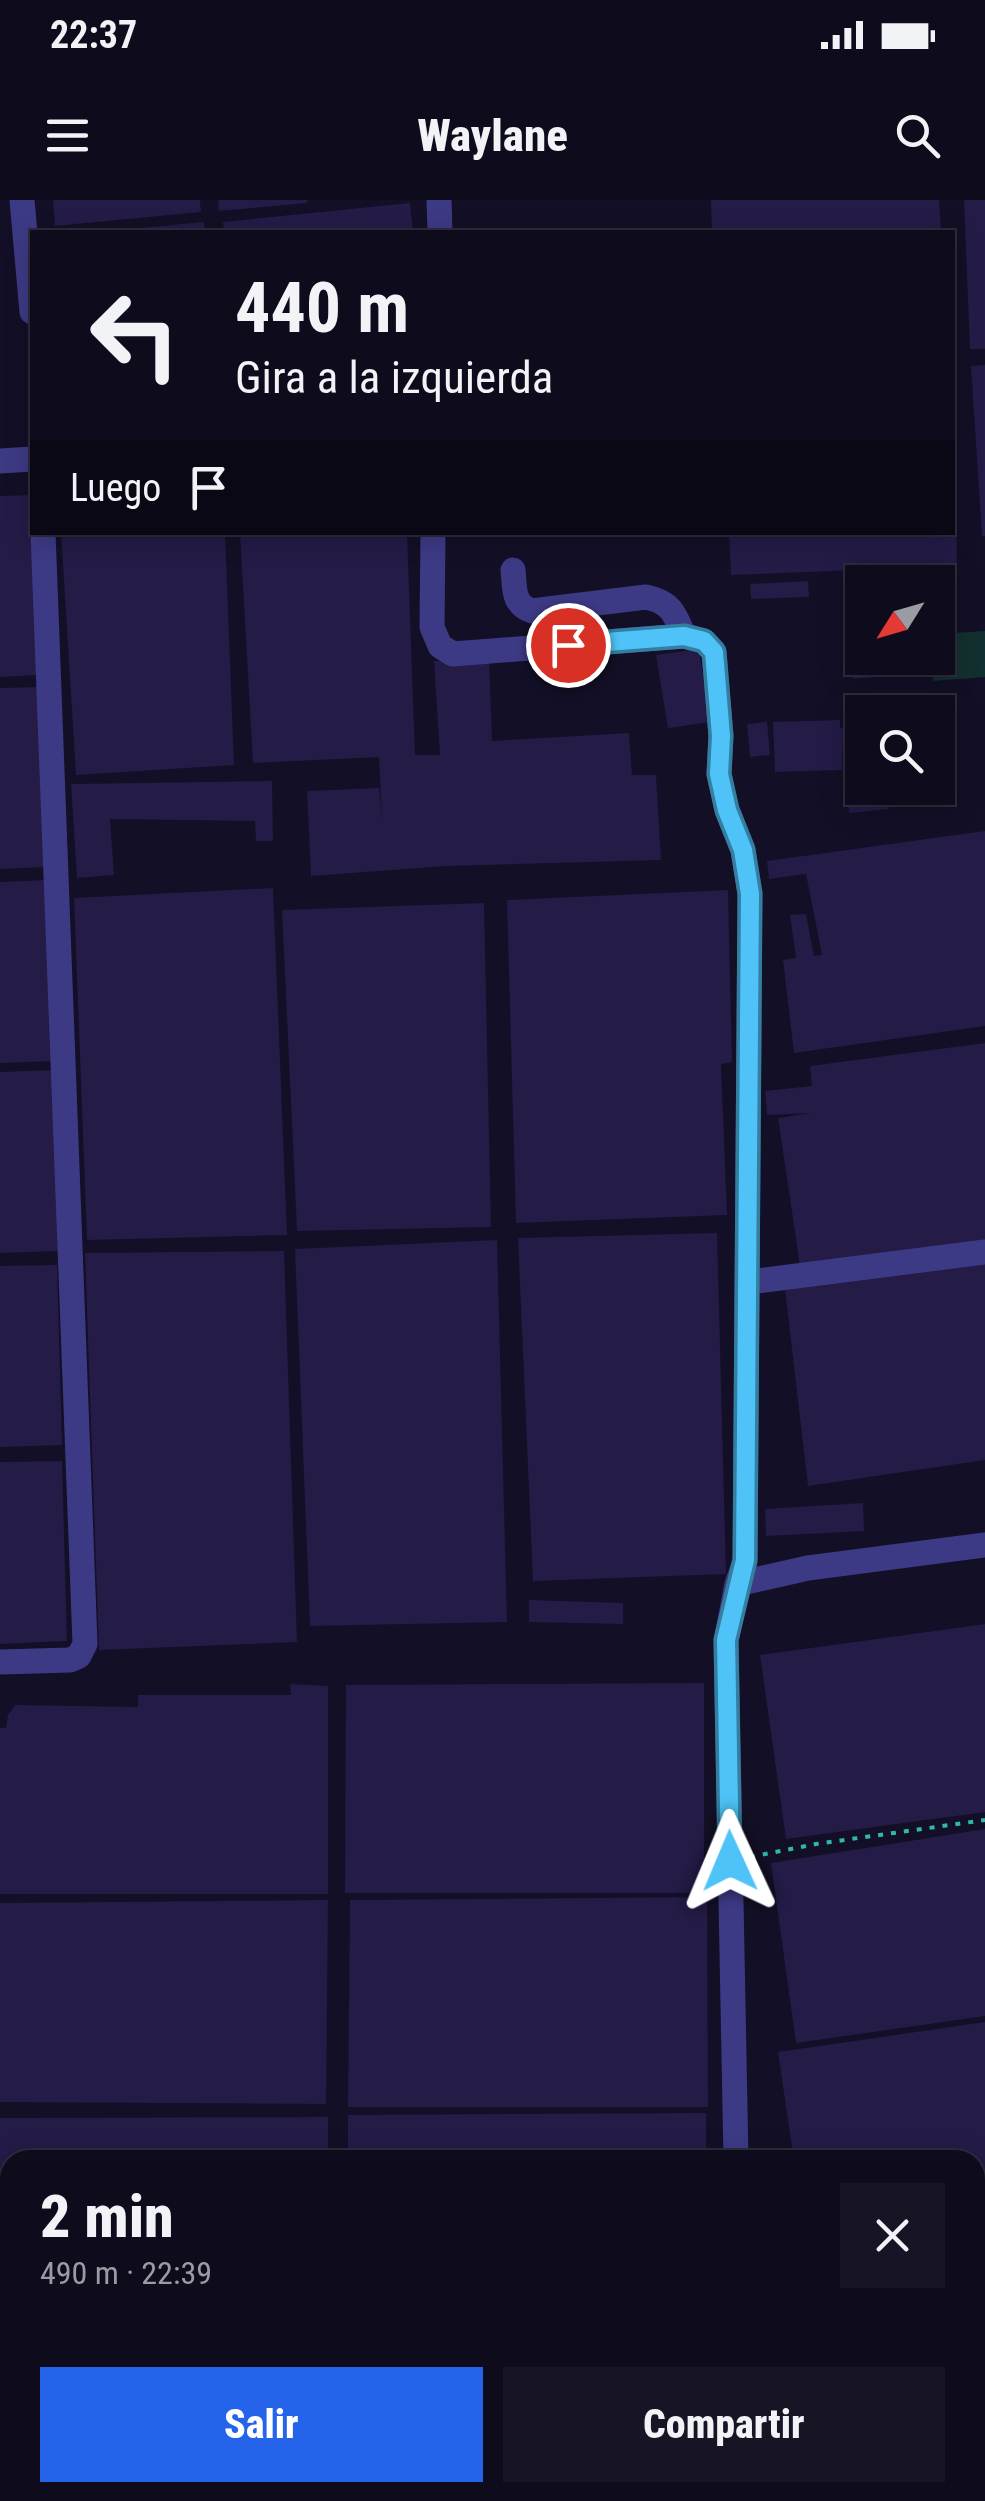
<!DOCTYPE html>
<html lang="es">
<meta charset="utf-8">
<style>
:root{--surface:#0e0b1c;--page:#171425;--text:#f1f3f6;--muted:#9b9ba3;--line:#2e2b3b;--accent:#2563eb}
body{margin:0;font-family:"Roboto Condensed",sans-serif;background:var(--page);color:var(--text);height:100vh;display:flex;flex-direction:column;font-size:38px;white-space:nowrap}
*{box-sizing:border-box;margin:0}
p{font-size:32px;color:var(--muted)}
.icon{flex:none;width:55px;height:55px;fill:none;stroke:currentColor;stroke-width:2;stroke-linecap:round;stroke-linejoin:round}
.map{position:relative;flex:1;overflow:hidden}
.drawer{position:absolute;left:0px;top:1950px;width:985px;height:352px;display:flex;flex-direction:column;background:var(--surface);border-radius:30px 30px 0 0;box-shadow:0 5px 25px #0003,0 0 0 2px var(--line)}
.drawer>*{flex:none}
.hud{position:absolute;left:30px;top:30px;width:925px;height:305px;border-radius:0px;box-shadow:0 5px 25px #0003,0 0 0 2px var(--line);background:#0e0b1c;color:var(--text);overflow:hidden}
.needle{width:65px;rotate:233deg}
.controls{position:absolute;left:845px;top:365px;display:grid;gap:20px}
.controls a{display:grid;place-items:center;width:110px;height:110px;border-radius:0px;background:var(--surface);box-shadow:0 5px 25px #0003,0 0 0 2px var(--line);font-size:50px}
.pin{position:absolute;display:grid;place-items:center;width:85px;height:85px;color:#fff;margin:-42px;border:5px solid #fff;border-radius:50%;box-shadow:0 2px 10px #0007}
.me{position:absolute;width:110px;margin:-55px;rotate:359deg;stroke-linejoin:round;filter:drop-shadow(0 0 8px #0008)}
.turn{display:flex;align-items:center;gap:35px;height:210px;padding:0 40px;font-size:45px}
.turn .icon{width:130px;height:130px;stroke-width:2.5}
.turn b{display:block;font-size:70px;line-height:85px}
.then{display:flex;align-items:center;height:95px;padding:0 40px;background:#0003;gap:20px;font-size:38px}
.round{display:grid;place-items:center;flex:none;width:105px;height:105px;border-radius:0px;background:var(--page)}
.summary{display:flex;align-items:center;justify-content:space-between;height:170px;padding:0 40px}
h1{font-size:60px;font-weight:800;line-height:75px}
.action{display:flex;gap:20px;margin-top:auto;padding:20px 40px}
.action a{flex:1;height:115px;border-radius:0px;background:var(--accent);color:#fff;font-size:40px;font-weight:800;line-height:115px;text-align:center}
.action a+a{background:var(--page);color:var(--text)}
.status{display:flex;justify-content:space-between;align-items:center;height:70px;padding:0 50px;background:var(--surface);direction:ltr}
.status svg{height:28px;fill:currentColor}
header{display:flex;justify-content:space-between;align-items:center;height:130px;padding:0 40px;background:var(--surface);font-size:45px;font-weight:800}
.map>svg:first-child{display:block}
.green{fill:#12302f}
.building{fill:#241b47}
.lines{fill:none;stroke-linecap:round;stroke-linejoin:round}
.path{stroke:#2fb8b0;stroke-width:4;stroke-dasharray:5 8;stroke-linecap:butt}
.minor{stroke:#3d3a85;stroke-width:25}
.route-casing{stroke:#337fa1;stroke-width:25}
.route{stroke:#4fc3f7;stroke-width:18}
</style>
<div class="status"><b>22:37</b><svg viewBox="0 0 49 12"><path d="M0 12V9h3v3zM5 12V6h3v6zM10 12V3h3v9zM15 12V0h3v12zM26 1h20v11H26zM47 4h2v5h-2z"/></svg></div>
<header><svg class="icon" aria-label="menu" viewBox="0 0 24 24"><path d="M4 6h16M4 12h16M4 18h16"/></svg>Waylane<svg class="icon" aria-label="search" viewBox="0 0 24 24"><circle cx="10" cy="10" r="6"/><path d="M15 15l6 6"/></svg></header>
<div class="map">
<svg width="985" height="2301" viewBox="0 0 985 2301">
<rect width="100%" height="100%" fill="#130f26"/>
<path class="green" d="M985,431V477L933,481L931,458H938V434Z"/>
<path class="building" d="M53,0H200L201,12L55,26Z
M218,0H307V3L219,11Z
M711,0H939L941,32H712Z
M964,0H985V149H970Z
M410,3L413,32H224L223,22Z
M204,22L205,32H119V30Z
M985,165V336H982L971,166Z
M32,295L38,475L0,477V296Z
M952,323H956L957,366L731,375L729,332H952Z
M61,332H225L234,565L76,575Z
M240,332H407L415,555H440L434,461L489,458L492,541L629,533L632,575H656L661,660L446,666L311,676L307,591L379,588L382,618L379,557L253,563Z
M808,381L809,397L751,399L750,384Z
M862,422V458H876L877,477L853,479L848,423Z
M699,449L710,522L668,528L656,455Z
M42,487L47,667L0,669V488Z
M840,520V528L862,526V588H887L889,609L849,613L842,544V570L775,572L773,522Z
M767,522L770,555L750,557L747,524Z
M272,581L273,641H256L255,621L110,619L114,675L77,678L71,584Z
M985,631V826L794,853L783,760L796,758L790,715L806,714L814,756L822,755L806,674L769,679L767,661Z
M48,680L53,861L0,863V682Z
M273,688L287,1035L87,1040L74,698Z
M728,690L732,862L721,864L727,1015L516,1023L507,700Z
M484,703L491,1027L297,1031L282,710Z
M985,843V1043L800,1066L778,918L811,913L767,915L765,891L812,886L810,866Z
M53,870L58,1051L0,1053V872Z
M717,1033L726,1374L533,1381L518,1038Z
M497,1040L507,1422L310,1426L295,1049Z
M284,1051L297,1442L99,1450L85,1053Z
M985,1062V1260L808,1286L785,1089Z
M57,1065L62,1245L0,1247V1066Z
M62,1261L67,1441L0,1444V1262Z
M863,1303L864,1331L766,1336L765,1309Z
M529,1400L623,1403V1424L529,1422Z
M985,1424V1612L786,1639L760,1455Z
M704,1483V1693H345L346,1485Z
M290,1484L328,1486V1694H0V1528H6L8,1515L15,1505L138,1507V1495H291Z
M985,1629V1816L796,1843L771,1663Z
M707,1697L708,1907H348L350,1700Z
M328,1700L326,1904L0,1902V1703Z
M985,1822V2009L975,2011V1960H794L778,1852Z
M706,1913V1960H348V1915Z
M328,1917V1960H10V2110H0V1918Z
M985,2032V2220L975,2221V2034Z
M0,2119H10V2292H329V2301H0Z
M985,2231V2301H792L791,2292H975V2233Z
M348,2292H537V2301H348Z
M585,2292H619V2301H586Z
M639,2292H689V2301H639Z"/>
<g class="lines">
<path class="path" d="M750,1657L816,1644L985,1620"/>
<path class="minor" d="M22,0L32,112
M439,0L440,32
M0,261L32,259
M433,332L432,427L440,446L453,454L684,436L704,441L714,452L721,536L719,574L727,610L743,650L750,693L745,1361L737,1384L726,1441L736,1960
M513,370C515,388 512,404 532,411L646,397C671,402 675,414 684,436
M749,1082L985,1052
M737,1384L808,1368L985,1345
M0,1462L70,1460L79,1456L85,1444L43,332
M975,2022L985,2021
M744,2292V2301"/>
</g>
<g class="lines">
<g class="route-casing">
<path id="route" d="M568,445L684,436L704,441L714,452L721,536L719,574L727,610L743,650L750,694L745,1360L726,1440L730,1661"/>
</g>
<use href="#route" class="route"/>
</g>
</svg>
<div class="controls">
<a><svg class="needle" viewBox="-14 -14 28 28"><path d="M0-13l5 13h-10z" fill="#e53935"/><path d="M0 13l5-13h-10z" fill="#9b9ba3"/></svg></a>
<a><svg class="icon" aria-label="search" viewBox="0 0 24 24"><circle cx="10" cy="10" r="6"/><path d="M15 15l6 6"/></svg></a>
</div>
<div class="pin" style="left:568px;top:445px;background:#d93025"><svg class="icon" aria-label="arrive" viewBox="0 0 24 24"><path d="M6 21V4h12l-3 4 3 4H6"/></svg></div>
<svg class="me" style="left:730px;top:1661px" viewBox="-20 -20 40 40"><path d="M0-17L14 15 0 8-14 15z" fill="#4fc3f7" stroke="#fff" stroke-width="4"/></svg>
<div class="hud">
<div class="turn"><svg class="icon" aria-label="left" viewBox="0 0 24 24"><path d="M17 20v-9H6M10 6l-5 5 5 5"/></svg><div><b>440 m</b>Gira a la izquierda</div></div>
<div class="then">Luego<svg class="icon" aria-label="arrive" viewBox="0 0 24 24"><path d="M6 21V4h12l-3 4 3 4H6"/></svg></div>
</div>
<section class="drawer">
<div class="summary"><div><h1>2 min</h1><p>490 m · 22:39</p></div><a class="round"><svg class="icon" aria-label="close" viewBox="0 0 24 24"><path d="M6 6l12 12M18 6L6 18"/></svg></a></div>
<div class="action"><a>Salir</a><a>Compartir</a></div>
</section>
</div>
